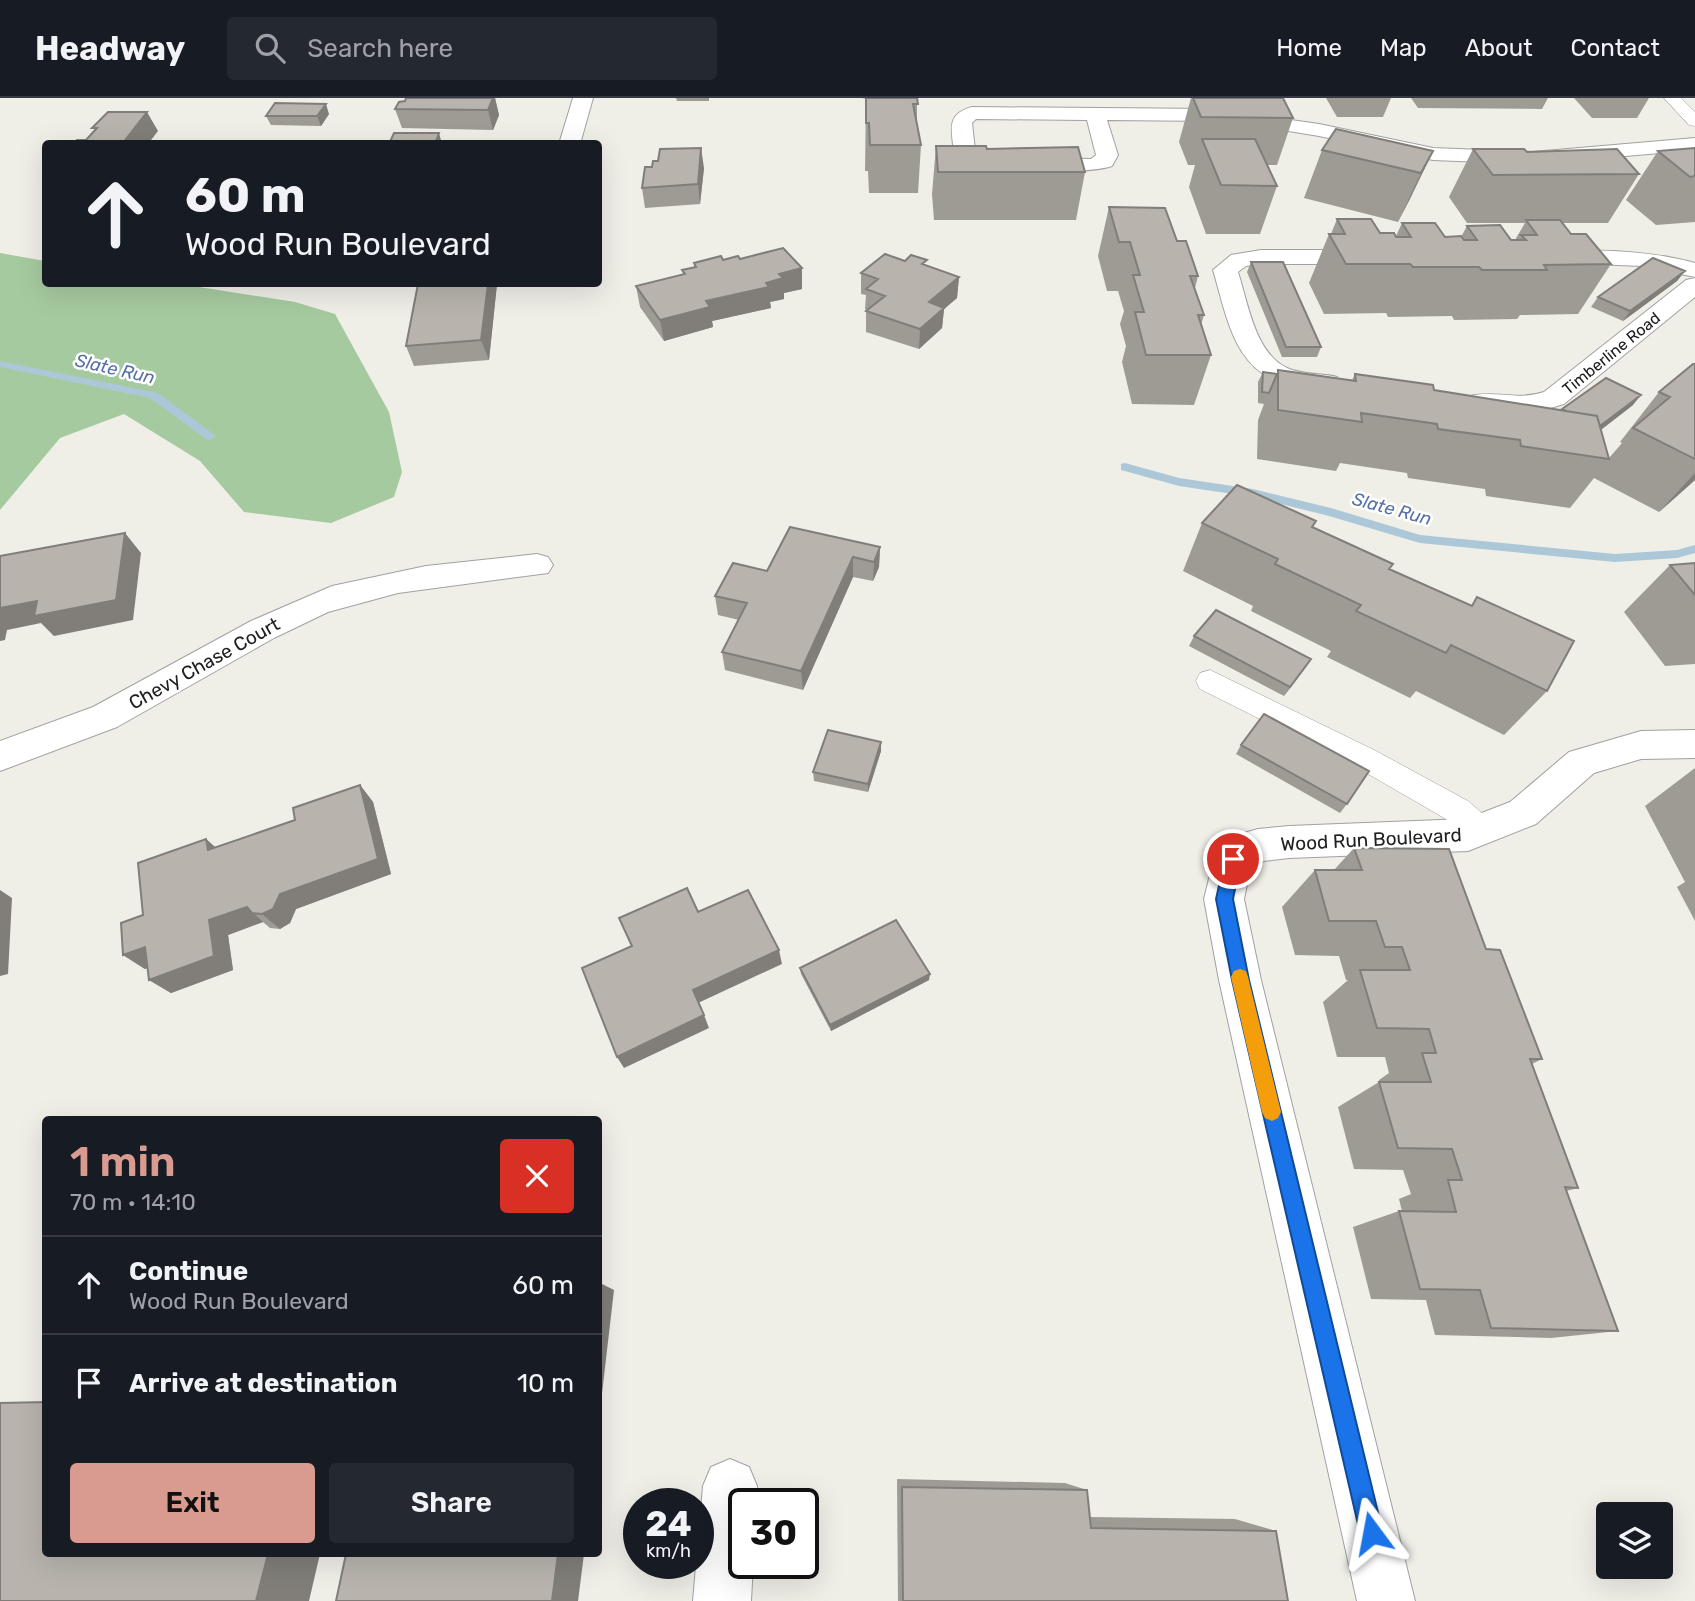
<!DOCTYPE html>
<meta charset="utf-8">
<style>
:root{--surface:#171b24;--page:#242831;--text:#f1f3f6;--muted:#9ea1a6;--line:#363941;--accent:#d99a90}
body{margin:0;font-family:Rubik,sans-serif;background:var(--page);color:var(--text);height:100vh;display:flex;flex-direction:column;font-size:26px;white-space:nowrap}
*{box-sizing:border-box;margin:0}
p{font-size:23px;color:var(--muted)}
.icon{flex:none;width:38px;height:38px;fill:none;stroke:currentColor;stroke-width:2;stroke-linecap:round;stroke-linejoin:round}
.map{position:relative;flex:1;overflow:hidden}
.panel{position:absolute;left:42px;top:1018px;width:560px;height:441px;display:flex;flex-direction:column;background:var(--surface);border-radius:7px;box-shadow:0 7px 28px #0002}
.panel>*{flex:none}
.banner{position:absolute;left:42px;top:42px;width:560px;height:147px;border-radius:7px;box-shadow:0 7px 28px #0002;background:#171b24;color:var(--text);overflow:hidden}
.tools{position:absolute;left:1596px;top:1404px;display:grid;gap:14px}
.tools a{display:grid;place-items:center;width:77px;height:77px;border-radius:7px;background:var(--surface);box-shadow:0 7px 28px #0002;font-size:35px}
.speed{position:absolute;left:623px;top:1390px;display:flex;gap:14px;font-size:35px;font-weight:700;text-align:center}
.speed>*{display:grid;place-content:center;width:91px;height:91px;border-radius:50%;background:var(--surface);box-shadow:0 7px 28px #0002;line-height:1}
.speed small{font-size:18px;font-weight:400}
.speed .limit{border:4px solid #111;border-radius:10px;background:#fff;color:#111}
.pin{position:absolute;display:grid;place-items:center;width:60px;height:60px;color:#fff;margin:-30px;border:4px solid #fff;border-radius:50%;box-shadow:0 2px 7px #0007}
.me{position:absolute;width:77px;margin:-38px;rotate:347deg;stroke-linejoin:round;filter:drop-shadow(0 0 5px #0008)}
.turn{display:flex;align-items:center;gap:24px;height:147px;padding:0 28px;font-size:32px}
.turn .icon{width:91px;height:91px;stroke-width:2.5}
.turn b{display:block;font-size:49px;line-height:60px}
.round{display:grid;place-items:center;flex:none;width:74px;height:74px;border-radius:7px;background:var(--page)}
.headline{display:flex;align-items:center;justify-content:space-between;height:119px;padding:0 28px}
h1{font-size:42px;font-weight:600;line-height:52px;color:var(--accent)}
.button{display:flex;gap:14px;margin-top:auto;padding:14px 28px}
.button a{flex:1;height:80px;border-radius:7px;background:var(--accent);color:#111;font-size:28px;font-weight:600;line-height:80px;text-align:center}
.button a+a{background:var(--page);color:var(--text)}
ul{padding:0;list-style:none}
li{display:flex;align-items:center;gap:21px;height:98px;padding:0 28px;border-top:2px solid var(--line)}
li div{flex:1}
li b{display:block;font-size:26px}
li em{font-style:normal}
header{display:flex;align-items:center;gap:42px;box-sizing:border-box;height:98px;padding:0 35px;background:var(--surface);border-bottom:2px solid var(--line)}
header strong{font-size:33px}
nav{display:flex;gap:38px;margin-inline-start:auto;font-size:24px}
.search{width:490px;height:63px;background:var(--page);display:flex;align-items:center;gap:18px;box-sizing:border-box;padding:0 24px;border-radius:7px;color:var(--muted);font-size:26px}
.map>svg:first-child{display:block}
.forest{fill:#a6caa0}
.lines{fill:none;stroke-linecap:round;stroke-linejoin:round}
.stream{fill:#acc8d8;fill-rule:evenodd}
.service-casing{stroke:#a1a1a1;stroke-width:1}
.minor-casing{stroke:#a1a1a1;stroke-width:2}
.service{fill:#fff;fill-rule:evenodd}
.minor{fill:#fff;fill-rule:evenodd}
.wall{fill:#9e9b95}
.shaded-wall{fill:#817e79}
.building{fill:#b8b4ad;stroke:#817e79;stroke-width:2}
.route{fill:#1a73e8;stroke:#114b97;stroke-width:2}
.slow{fill:#f59e0b}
.labels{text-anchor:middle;stroke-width:5;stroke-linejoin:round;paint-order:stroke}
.far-street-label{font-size:16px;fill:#202020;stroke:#fff}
.far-water-label{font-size:18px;font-style:italic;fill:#5571a6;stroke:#fff}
.street-label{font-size:19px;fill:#202020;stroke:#fff}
</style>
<header>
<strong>Headway</strong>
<div class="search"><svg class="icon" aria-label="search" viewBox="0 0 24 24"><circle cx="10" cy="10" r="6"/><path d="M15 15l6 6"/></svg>Search here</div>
<nav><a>Home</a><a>Map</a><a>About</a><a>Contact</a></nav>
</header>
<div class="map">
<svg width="1695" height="1503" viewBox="0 0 1695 1503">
<rect width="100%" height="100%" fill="#efeee7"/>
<path class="forest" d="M0,155L45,163L46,186H180L295,204L335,216L389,314L402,374L394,399L331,425L244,414L200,363L124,316L60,340L0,412Z"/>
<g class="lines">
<path class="stream" d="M0,263L158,295L216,338L210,342L206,341L150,300L0,269Z
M1125,365L1179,380L1253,391L1331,410L1420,437L1615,456L1677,452L1695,447V455L1677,460L1615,464L1420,445L1329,418L1253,399L1179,388L1121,372V366Z"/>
<g class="service-casing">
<path id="service" d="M1664,0H1681L1695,14V28L1689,27Z
M1210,572L1376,653L1468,703L1491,723L1496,732L1491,741L1480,745L1469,741L1446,721L1356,669L1200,591L1196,583L1200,575Z"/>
</g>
<g class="minor-casing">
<path id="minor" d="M573,0H593L580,46H559Z
M972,9L1214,11L1319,26L1433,50L1533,54L1695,40V52L1533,66L1433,62L1319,38L1245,26L1214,23L1107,22L1118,57L1112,68C1093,75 996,77 976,70C968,68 959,62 954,55C952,33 945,16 972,9ZM976,21L1087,22L1096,57L1091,61L986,59L975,52L972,25Z
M1261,152H1372L1380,154L1384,159L1380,164L1372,166H1261L1246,168L1238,174C1248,205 1255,255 1287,270C1302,277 1321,275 1337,279L1340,285L1337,291C1323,294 1308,291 1294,289C1234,276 1228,222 1213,172L1231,157Z
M1552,152C1600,152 1648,152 1695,165V179L1642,168L1544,164L1540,159L1544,154Z
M1695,180V199L1564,306L1530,316L1470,310L1466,304L1470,298C1496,292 1517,303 1544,294L1686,182Z
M537,456L548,459L553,467L548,475L398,495L328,514L274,540L117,629L0,673V643L93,609L251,523L332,488L426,468Z
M1695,632V660L1641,661L1594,675L1536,726L1468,753L1289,760L1264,763L1250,771L1244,801L1261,882L1415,1503H1357L1219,882L1204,801L1214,761L1219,749L1244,735L1258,731L1289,728L1466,721L1510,704L1569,654L1641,633Z
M730,1361L749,1369L757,1388L756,1405H744V1465H753L751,1503H693L703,1388L711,1369Z"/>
</g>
<use href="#service" class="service"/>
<use href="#minor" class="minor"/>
</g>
<path class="wall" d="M495,0L499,17L493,32L402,30L395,11L405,3Z
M676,0H709V3H677Z
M862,0H919L917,1V26L921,47L918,95H869L868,73H865L866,1Z
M1191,0H1283L1293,20L1277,67H1267L1277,88L1260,136H1206L1189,89L1195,67H1188L1179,44Z
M1326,0H1391L1383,19H1337Z
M1411,0H1548L1542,11L1418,10Z
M1574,0H1649L1637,20H1592Z
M329,16L321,28L271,27L266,18Z
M936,48L987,51L1085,74L1076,122H934L932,96Z
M1695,50V124L1656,127L1626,102L1658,53Z
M1473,51L1527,54L1639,76L1608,125H1562L1571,136L1611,166L1578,216L1520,217L1517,221L1454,222L1452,218L1388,219L1386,215L1324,216L1309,185L1329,136H1331L1337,121L1380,135L1396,138L1402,125L1445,139H1461L1467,128L1511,142H1515L1525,125H1467L1449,99Z
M1322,52L1433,53L1398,124L1304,100Z
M704,70L700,106L645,110L642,90Z
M1109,109L1177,143L1198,178L1195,190L1204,217L1201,227L1211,257L1194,307L1132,306L1122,264L1126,248L1120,226L1124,213L1118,193H1107L1098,158Z
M740,161L802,191L784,195V201L770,204L771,210L712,223L713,229L664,243L640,209L636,188L683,176L682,172L694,169V165Z
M905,163L926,168L959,179L957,200L944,211L942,230L919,251L866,234V213L868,212L865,211L866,197L861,196V175Z
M1251,164L1321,249L1317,259H1282L1247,174Z
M1685,173L1677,183L1623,223L1591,209L1598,199Z
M418,186H497L489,262L414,268L406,248Z
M1695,266V382L1659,414L1594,380L1570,410L1486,398L1485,391L1408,380L1407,375L1340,365L1336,373L1257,361L1258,322L1264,306L1258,305V284L1263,274L1277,276L1278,272L1352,282L1355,276L1434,292L1562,312V311L1633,307L1601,332L1609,360L1622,345L1620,344L1659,294Z
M1316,423L1313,429L1393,466L1390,471L1471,508L1477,499L1547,593L1504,637L1416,593L1410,600L1327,559L1331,553L1251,513L1253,508L1183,473L1202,425Z
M880,449L879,469L873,483L853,479L803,592L725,572L722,554L739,522L718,517L715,498L767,473Z
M1695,465V566L1665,568L1624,514L1670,467Z
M1194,538L1305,570L1284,598L1189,548Z
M881,644V653L868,694L814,683L813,674Z
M1241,647L1347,706L1340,715L1236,656Z
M1695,670V823L1677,789L1685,784L1645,708Z
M360,687L373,704L391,776L296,811L290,825L280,831L270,830L263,824L228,837L233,872L171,895L149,882L148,869L145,871L123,857L143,817L206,741L216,750L295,722Z
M1354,750L1486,851L1542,961L1532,966L1578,1090L1566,1093L1618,1233L1551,1240L1435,1237L1426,1202L1371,1201L1353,1129L1399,1113H1402L1399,1101L1411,1096L1403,1072L1354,1071L1338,1009L1379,984V982L1389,975L1385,959H1337L1323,904L1348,882H1346L1339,858L1295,857L1282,809L1315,772H1334Z
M800,870L929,882L831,933L801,876Z
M897,1381L1065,1385L1087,1392L1090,1419L1235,1421L1276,1433L1288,1503H898Z"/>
<path class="shaded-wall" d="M493,0H495L499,17L493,32L488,12Z
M326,6L329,16L321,28L317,18Z
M147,14L158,33L148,46H122Z
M439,35L442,46H435Z
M701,50L704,70L700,106L698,86Z
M1433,53L1410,101L1398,124L1421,75Z
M802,170V191L784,195V201L770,204L771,210L712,223L713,229L664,243L660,222L706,203L766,185L779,176Z
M1685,173L1677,183L1623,223L1630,213Z
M959,179L957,200L944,211L942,230L919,251L920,231L929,204Z
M488,186H497L489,262L481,242Z
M1641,297L1633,307L1590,340L1598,330Z
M1695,375V382L1659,414Z
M125,435L141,455L133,522L54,538L41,525L7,532L5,542L0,543V510Z
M880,449L879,469L873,483L874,464Z
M853,459V479L803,592L801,573Z
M1311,561L1305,570L1284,598L1290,589Z
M881,644V653L868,694V686Z
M360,687L373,704L391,776L296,811L290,825L280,831L262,816L280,796Z
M206,741L224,757L208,752Z
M0,792L12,800L8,876L0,878Z
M247,809L263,824L228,837L233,872L171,895L149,882L209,822Z
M145,849L167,863L145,871L123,857Z
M779,852L782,866L698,905L693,892Z
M930,876L929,882L831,933L830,927Z
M704,917L709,930L624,970L617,959Z
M598,1184L614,1192L598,1330Z
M268,1456H320L309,1503H256Z
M558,1456H584L578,1503H552Z"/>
<path class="building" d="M406,0H493L488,12L395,11L399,4L405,3Z
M866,0H917L918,6H913L921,47H870L869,25H866Z
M1193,0H1283L1293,20L1201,19Z
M275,5L326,6L317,18H266Z
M108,14H147L122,46H74L77,42H86L97,30H92Z
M1336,31L1433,53L1421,75L1322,52Z
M394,35H439L435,46H389Z
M1202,41H1255L1277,88L1221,87Z
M936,48H986L987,51L1078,49L1085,74H938Z
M701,50L698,86L642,90L645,69H652L653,63H658L660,51Z
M1695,50V78L1690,79L1658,53Z
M1473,51H1524L1527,54L1617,51L1639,76L1493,77Z
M1109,109L1165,110L1177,143H1186L1198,178H1190L1204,217H1198L1211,257H1146L1135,214H1144L1133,177H1140L1130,144H1119Z
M1337,121H1371L1380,135H1394L1396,139H1411L1402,125H1435L1445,139L1461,138L1464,142H1477L1467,128L1500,127L1511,142H1526L1521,137H1537L1526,122H1560L1571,136H1586L1611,166L1544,167L1547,172H1482L1479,169H1413L1410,166H1346L1329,136H1345Z
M783,150L802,170L779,176L783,180L766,185L769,189L706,203L710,209L660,222L636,188L685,176L682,172L696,169L694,165L721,158L723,162L738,158L740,161Z
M885,156L905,163L911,157L927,162L922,166L959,179L929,204L944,210L920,231L866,213L885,198L866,191L878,181L861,175Z
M1653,160L1685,173L1630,213L1598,199Z
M1251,164H1283L1321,249H1286Z
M418,186H488L481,242L406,248Z
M1693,266H1695V361L1633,330L1670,299L1659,294Z
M1278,272L1356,283L1355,276L1433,287L1434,292L1597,318L1609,361L1521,348L1520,342L1438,331L1437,326L1361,315L1362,324L1278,312Z
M1263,274L1277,276L1269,295L1262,294Z
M1606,280L1641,297L1600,328L1597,318L1566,313L1562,311Z
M1237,387L1316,423L1312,429L1393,466L1389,471L1472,508L1477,499L1574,543L1547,593L1451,547L1446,555L1356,513L1361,507L1275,466L1278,461L1202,425Z
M790,429L880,449L874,464L853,459L801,573L722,554L747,505L715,498L733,465L767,473Z
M125,435L116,502L34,518L37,503L0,510V458Z
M1695,465V497L1670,467Z
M1216,512L1311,561L1290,589L1194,538Z
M1264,616L1369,673L1347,706L1241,647Z
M828,632L881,644L868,686L813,674Z
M360,687L378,761L280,796L273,811L262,816L252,815L247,809L209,822L214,858L149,882L145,849L123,857L121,825L143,817L138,765L206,741L208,752L295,722L293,710Z
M1354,750L1449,751L1486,851L1500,852L1542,961H1530L1578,1090L1565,1089L1618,1233L1491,1230L1480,1192L1420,1191L1399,1113L1456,1114L1448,1082H1462L1452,1051L1398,1050L1379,984H1431L1422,955H1436L1429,931L1377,930L1360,872H1410L1402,849H1385L1376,823H1329L1315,772H1362Z
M687,790L698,814L748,792L779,852L693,892L704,917L617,959L582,870L632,848L619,820Z
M896,822L930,876L830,927L800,870Z
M46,1304V1456H268L256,1503H0V1305Z
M902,1389L1087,1392L1091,1430L1276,1433L1288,1503H903Z
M346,1456H558L552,1503H336Z"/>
<path class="route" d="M1233,754L1239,756L1241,761L1233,801L1249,882L1383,1435L1380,1443L1372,1447L1364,1443L1360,1435L1232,882L1216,801L1225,761L1227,756Z"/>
<path class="slow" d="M1240,871L1246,873L1248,879L1281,1014L1278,1020L1272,1023L1265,1020L1262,1014L1231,879L1234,873Z"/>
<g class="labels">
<g class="far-street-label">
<text transform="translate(1611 255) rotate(-39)" y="6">Timberline Road</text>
</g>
<g class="far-water-label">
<text transform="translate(115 271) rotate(13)" y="6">Slate Run</text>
<text transform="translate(1392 411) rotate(15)" y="6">Slate Run</text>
</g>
<g class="street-label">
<text transform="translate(204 565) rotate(-29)" y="7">Chevy Chase Court</text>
<text transform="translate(1371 741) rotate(-3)" y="7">Wood Run Boulevard</text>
</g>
</g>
</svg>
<div class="tools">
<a><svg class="icon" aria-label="layers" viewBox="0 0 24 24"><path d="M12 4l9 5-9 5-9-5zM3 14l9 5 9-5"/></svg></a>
</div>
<div class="speed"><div>24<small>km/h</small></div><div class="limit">30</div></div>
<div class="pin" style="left:1233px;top:761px;background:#d93025"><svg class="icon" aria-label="arrive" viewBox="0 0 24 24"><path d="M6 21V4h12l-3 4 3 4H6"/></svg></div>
<svg class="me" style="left:1372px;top:1435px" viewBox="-20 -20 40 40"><path d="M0-17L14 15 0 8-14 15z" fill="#1a73e8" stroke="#fff" stroke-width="4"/></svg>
<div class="banner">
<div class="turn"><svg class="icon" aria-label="ahead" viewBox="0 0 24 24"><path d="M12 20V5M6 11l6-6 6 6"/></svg><div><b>60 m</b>Wood Run Boulevard</div></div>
</div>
<section class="panel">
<div class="headline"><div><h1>1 min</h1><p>70 m · 14:10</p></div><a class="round" style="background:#d93025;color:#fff"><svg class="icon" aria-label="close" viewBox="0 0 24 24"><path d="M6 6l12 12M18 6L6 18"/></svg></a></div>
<ul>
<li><svg class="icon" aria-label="ahead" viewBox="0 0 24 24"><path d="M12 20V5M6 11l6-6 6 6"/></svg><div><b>Continue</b><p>Wood Run Boulevard</p></div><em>60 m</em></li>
<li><svg class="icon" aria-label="arrive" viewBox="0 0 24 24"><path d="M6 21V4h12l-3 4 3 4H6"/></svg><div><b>Arrive at destination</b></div><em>10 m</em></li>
</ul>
<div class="button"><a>Exit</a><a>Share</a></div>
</section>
</div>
